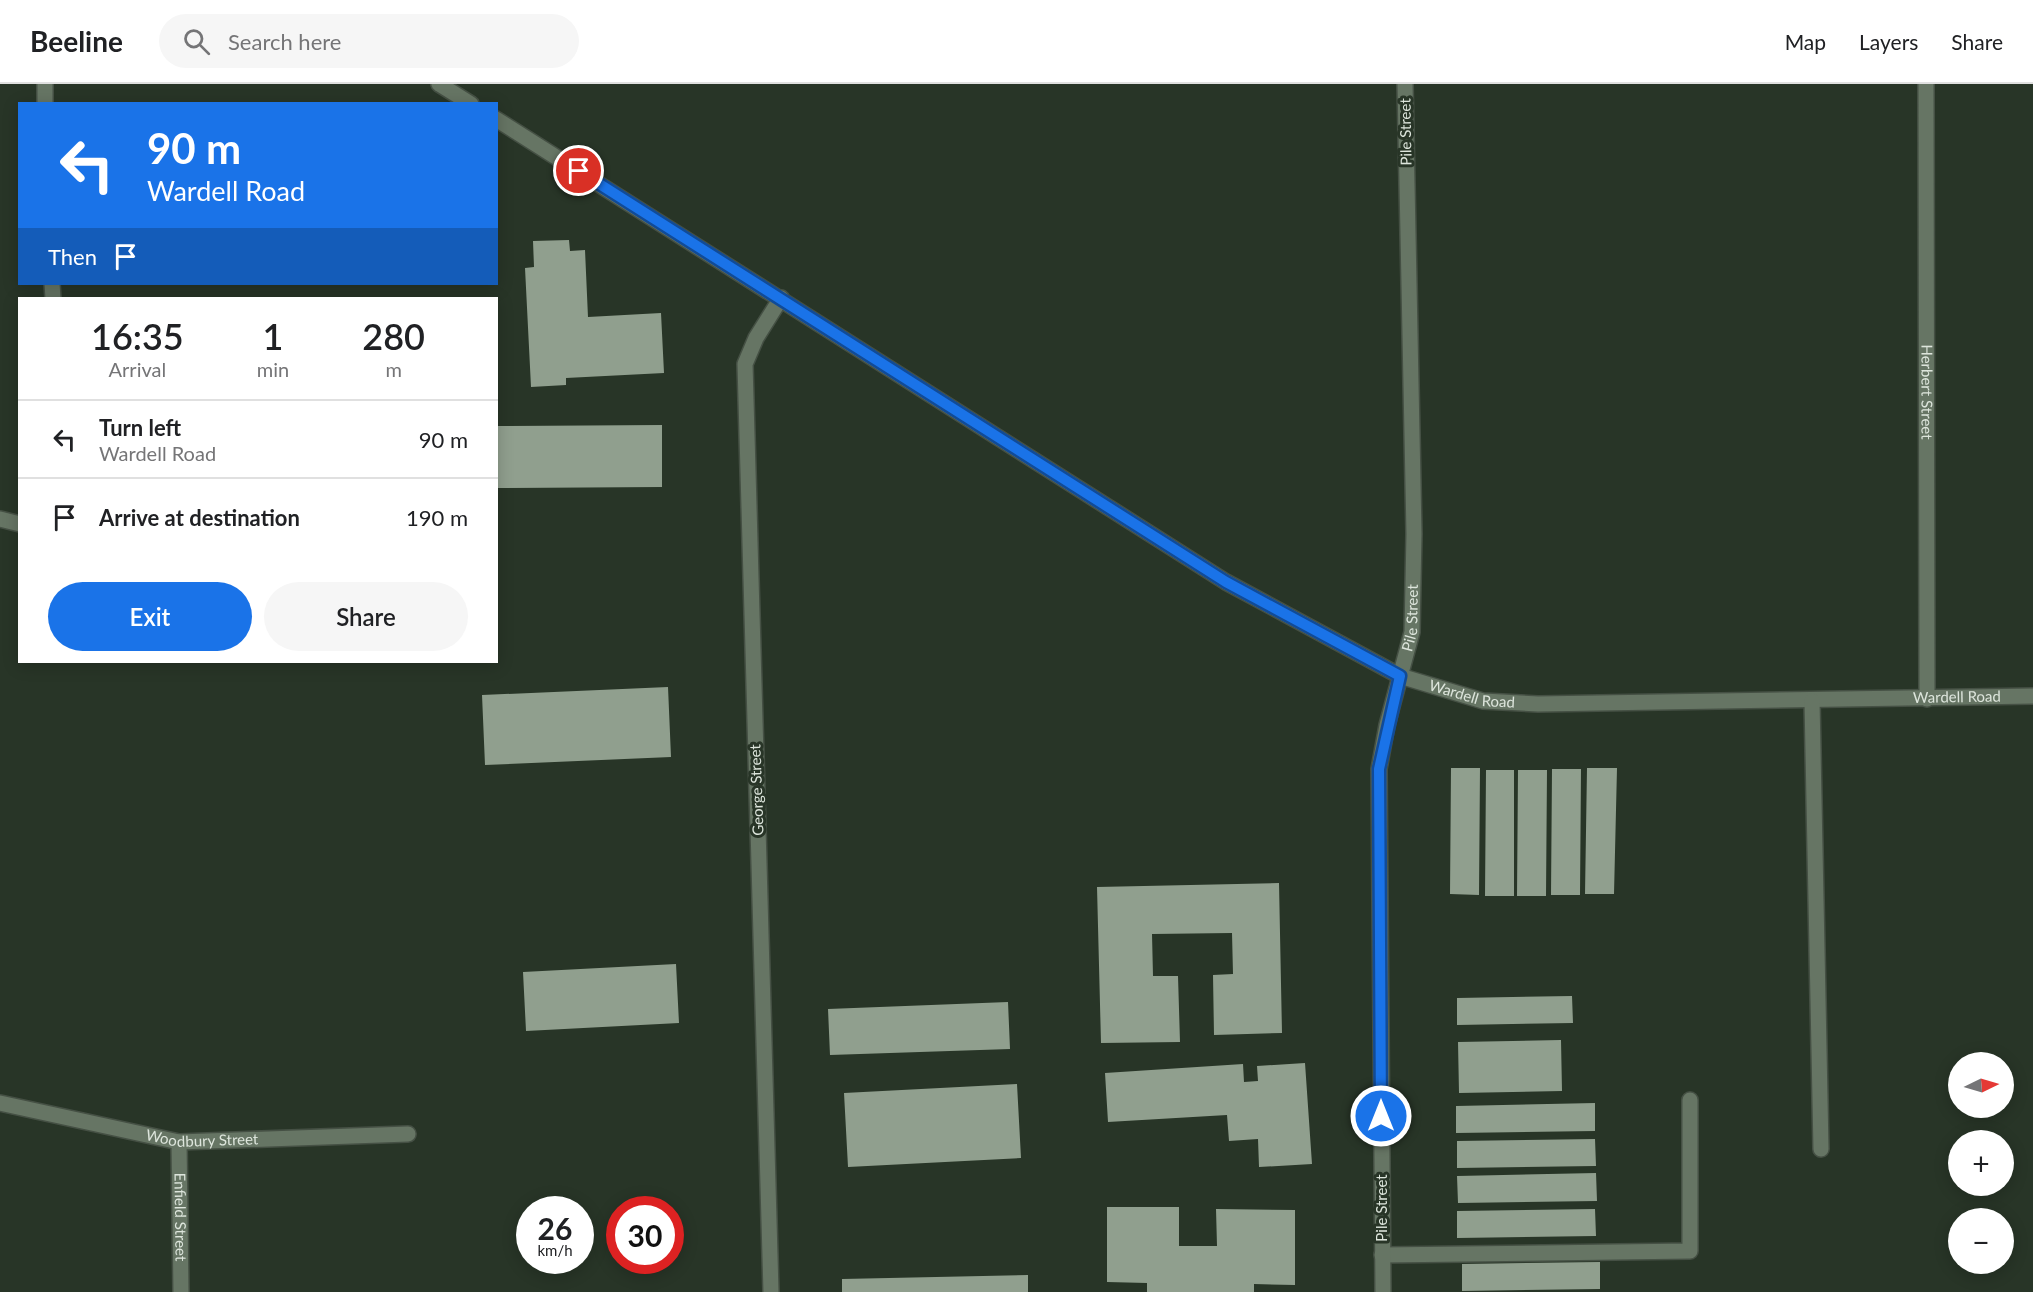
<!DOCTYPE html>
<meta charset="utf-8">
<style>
:root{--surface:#fff;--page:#f6f6f6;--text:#202124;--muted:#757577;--line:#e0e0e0;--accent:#1a73e8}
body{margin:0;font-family:Lato,sans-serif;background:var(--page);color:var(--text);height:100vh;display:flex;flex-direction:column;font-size:22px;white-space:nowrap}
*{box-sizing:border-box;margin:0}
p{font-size:20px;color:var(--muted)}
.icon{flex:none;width:33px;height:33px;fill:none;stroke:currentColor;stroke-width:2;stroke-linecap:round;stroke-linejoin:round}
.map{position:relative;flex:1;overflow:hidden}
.panel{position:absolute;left:18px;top:213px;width:480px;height:366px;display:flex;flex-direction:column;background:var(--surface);border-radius:0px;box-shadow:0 3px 15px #0003}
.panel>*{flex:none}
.guide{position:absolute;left:18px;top:18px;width:480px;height:183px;border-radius:0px;box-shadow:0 3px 15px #0003;background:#1a73e8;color:#fff;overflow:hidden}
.needle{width:39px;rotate:85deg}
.buttons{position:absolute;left:1948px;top:968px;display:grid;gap:12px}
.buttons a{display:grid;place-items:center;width:66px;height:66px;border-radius:50%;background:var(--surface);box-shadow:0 3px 15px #0003;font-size:30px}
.speed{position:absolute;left:516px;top:1112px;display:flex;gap:12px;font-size:30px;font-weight:700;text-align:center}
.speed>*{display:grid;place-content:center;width:78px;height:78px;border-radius:50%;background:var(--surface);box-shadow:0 3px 15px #0003;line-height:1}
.speed small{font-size:15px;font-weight:400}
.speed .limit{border:9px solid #d22;background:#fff;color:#111}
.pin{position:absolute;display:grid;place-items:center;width:51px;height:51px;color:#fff;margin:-26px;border:3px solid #fff;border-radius:50%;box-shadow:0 2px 6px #0007}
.me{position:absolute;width:66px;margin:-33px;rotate:0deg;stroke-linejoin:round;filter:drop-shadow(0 0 4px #0008)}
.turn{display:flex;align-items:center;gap:21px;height:126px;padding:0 30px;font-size:27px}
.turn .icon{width:78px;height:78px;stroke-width:2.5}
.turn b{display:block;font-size:42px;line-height:51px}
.then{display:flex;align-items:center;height:57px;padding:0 30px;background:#0003;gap:12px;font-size:22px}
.eta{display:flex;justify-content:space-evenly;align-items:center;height:102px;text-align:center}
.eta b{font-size:36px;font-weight:600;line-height:42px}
.primary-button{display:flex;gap:12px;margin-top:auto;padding:12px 30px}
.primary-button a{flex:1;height:69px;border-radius:36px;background:var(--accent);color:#fff;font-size:24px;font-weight:600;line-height:69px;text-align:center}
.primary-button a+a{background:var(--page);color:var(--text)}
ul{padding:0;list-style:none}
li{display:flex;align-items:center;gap:18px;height:78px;padding:0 30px;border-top:2px solid var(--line)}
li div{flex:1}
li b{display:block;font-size:22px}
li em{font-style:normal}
header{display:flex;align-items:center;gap:36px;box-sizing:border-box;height:84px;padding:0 30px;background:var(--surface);border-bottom:2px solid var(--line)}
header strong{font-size:28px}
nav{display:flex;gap:33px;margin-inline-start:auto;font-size:21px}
.search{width:420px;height:54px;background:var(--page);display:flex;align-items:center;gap:15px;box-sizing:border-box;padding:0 21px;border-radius:33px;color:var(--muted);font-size:22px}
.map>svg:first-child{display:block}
.building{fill:#909f8e}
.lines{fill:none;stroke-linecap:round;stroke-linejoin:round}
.minor-casing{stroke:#455044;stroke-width:18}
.minor{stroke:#667564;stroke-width:15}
.route-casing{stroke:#114b97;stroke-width:15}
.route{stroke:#1a73e8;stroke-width:10}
.labels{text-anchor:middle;stroke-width:6;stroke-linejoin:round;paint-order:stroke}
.street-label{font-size:15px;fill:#dde5dc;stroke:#283527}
</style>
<header>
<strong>Beeline</strong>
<div class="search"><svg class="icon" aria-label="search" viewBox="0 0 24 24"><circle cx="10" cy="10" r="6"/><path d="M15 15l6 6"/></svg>Search here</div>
<nav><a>Map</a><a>Layers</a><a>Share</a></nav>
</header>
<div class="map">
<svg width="2033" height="1208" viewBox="0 0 2033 1208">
<rect width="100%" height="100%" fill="#283527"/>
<path class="building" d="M569,156L570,167L585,166L588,233L661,229L664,289L566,294V301L531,303L525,184L534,183L533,157Z
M662,341V403L496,404V342Z
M668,603L671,673L485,681L482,611Z
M1451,684H1480L1479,811L1450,810Z
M1587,684H1617L1614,810H1585Z
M1552,685H1581L1580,811H1551Z
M1486,686H1514V812H1485Z
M1518,686H1547L1546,812H1517Z
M1279,799L1282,949L1214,951L1213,891L1233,890L1232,849L1152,850L1153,892H1178L1180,958L1101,959L1097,803Z
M676,880L679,939L526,947L523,888Z
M1572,912L1573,939L1457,941V914Z
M1008,918L1010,965L830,971L828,925Z
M1561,956L1562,1007L1459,1009L1458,958Z
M1305,979L1312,1080L1259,1083L1258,1055L1229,1057L1227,1031L1108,1038L1105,989L1243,980L1244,998L1258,997L1257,982Z
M1017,1000L1021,1074L848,1083L844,1009Z
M1595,1019V1047L1456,1049V1022Z
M1595,1055L1596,1082L1457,1084V1057Z
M1596,1089L1597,1117L1458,1119L1457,1092Z
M1107,1123H1179V1162H1217L1216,1125L1295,1126V1201L1254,1200V1208H1147V1199L1107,1198Z
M1595,1125L1596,1152L1457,1154V1127Z
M1600,1178V1205L1462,1207V1180Z
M1028,1191V1208H842V1195Z"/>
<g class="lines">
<g class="minor-casing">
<g id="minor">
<path d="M45,0V20"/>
<path d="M439,0L471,20"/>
<path id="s1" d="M1926,0L1927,615"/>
<path id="s2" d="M496,35L1226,498L1400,592L1483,617L1538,620L2033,612"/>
<path d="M52,200L53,214"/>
<path d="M0,435L20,440"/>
<path d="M1812,617L1821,1065"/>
<path id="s3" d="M0,1019L179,1058L408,1050"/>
<path id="s4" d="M179,1058L181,1208"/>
<path d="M1382,1171L1690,1167V1016"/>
<path d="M771,1208L745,280L756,254L781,214"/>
<path id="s5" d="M1383,1208L1379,685L1387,641L1412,548L1414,450L1405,0"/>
</g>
</g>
<use href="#minor" class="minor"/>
</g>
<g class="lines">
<g class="route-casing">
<path id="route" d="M579,87L1226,498L1400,592L1379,685L1381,1032"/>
</g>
<use href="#route" class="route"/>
</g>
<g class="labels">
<g class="street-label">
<text transform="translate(1406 48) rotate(-91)" y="5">Pile Street</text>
<text dy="5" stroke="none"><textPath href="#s1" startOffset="308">Herbert Street</textPath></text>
<text dy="5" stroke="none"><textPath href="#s5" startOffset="678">Pile Street</textPath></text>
<text dy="5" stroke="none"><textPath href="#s2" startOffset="1137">Wardell Road</textPath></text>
<text dy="5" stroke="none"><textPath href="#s2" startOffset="1623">Wardell Road</textPath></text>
<text transform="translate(757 706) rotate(-92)" y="5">George Street</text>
<text dy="5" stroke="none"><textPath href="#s3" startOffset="206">Woodbury Street</textPath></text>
<text transform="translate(1382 1124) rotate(-90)" y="5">Pile Street</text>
<text dy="5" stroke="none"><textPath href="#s4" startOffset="75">Enfield Street</textPath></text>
</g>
</g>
</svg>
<div class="buttons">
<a><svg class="needle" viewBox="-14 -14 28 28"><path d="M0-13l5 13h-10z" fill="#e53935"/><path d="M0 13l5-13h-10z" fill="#757577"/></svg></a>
<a>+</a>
<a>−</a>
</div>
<div class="speed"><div>26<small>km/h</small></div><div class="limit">30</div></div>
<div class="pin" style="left:579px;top:87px;background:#d93025"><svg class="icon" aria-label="arrive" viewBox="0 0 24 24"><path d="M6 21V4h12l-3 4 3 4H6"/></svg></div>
<svg class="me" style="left:1381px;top:1032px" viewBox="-20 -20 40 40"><circle r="17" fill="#1a73e8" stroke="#fff" stroke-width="3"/><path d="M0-11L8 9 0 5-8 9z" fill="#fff"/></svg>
<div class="guide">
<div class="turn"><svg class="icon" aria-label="left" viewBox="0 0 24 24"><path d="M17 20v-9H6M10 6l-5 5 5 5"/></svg><div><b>90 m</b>Wardell Road</div></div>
<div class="then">Then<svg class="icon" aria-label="arrive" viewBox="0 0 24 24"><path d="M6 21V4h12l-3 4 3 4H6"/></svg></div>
</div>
<section class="panel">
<div class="eta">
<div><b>16:35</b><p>Arrival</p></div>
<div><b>1</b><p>min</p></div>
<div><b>280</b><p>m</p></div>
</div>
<ul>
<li><svg class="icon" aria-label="left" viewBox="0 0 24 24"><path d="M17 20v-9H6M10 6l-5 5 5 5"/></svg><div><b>Turn left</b><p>Wardell Road</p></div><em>90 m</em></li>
<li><svg class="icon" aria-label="arrive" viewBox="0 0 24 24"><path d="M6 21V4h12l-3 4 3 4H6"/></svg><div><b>Arrive at destination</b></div><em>190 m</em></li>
</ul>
<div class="primary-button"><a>Exit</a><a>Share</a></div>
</section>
</div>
